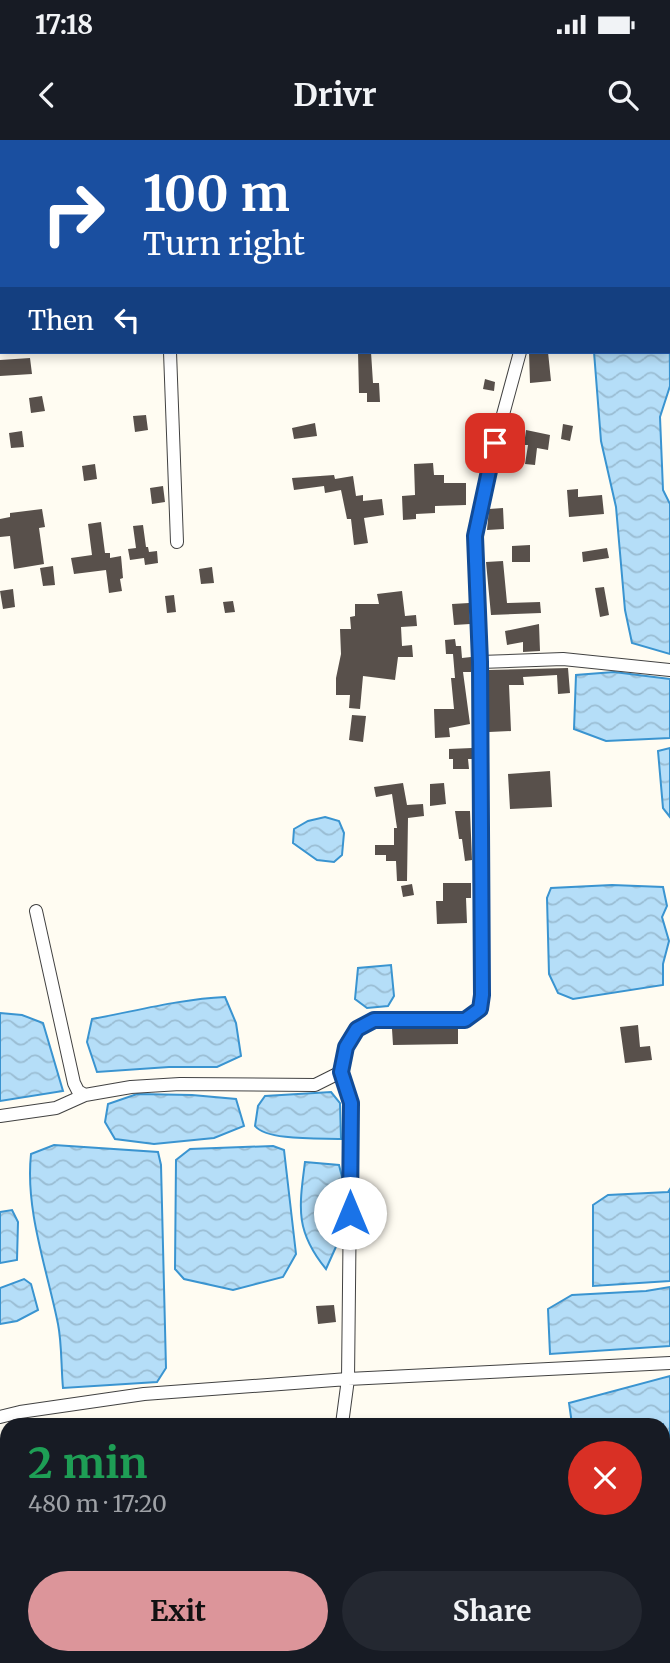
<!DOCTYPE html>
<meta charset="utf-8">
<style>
:root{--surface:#171b24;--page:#242831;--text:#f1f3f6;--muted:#9ea1a6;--accent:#dc959a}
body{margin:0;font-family:Merriweather,serif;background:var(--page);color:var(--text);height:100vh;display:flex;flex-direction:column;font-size:26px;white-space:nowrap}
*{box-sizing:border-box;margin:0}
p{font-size:23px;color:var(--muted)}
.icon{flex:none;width:38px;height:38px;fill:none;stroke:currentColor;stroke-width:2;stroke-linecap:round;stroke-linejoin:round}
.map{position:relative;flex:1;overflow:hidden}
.panel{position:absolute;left:0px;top:1278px;width:670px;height:247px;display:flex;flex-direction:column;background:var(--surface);border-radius:21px 21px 0 0;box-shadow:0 4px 10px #0003}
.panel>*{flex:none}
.guide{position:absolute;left:0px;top:0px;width:670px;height:214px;box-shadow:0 4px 10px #0003;background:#1a4fa0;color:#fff;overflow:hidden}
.pin{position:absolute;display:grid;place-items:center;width:60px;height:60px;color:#fff;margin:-30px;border-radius:14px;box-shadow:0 4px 10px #0006}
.me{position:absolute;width:77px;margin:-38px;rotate:0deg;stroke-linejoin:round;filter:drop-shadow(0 0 5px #0008)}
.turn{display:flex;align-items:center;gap:24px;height:147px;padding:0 28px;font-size:32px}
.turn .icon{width:91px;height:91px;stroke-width:2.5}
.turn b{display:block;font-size:49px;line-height:60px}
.then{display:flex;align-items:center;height:66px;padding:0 28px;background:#0003;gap:14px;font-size:26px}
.round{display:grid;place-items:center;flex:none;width:74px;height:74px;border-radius:37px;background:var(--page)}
.head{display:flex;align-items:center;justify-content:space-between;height:119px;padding:0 28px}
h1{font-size:42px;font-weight:700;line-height:52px;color:#1e9e55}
.action{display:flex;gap:14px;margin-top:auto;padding:14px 28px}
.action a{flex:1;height:80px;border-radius:42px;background:var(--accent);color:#111;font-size:28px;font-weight:700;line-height:80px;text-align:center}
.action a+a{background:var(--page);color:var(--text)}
.status{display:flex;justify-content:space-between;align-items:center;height:49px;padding:0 35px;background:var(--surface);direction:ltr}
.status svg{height:19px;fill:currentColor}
header{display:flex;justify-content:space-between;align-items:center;height:91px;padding:0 28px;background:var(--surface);font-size:32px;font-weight:700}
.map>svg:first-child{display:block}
.water{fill:url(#water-waves);stroke:#3a94d0;stroke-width:2}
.building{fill:#58504b}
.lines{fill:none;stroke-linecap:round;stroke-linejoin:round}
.minor-casing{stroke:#424242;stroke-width:14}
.minor{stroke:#fff;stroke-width:12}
.route-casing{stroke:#114b97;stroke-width:18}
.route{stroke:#1a73e8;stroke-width:12}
</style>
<div class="status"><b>17:18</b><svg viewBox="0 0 49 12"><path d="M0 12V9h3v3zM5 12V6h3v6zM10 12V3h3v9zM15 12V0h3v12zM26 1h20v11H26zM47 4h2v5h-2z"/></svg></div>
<header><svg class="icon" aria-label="back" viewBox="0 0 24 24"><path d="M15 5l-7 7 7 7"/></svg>Drivr<svg class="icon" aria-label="search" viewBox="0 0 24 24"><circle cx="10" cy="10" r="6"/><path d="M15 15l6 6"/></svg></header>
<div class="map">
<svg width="670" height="1523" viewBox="0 0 670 1523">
<defs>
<pattern id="water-waves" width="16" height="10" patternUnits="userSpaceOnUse" patternTransform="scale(1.75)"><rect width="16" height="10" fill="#b5def8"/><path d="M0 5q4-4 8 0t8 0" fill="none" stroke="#9abdd3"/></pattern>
</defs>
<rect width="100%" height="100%" fill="#fffcf2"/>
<path class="water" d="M669,55L670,246L660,277L663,350L670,364V514L632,503L625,470L616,367L601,301L594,212H668Z
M614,532L670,539V598L606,601L574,589L576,535Z
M670,608V677L663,668L658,611Z
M325,677L339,681L344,693L342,715L334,722L317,720L293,703L294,689L308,681Z
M612,745L663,747L667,766L662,777L669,801L663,824V845L573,859L558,853L549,834L547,758L551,748Z
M391,825L394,856L388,866L367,868L355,859L358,828Z
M225,857L236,883L241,916L217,927H169L97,932L87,902L92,879C136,871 180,859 225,857Z
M0,873L22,875L43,883L63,951L0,961Z
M331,952L340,963L341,999C322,998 267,1001 255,986L258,966L265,956Z
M137,954L192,955L236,959L244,986L214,998L154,1004L115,999L105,982L108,964Z
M54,1005L158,1012L161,1025L166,1228L157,1242L63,1248C61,1227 62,1204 58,1184C47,1129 25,1070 31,1014Z
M273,1006L284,1010L296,1114L283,1137L233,1150L184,1139L175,1129L176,1020L190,1009Z
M305,1022L339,1025L344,1045L335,1073L339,1100L326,1129C295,1091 299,1068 305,1022Z
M670,1049V1141L593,1146V1065L608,1055L668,1052Z
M12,1070L18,1082L17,1120L0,1123V1072Z
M24,1139L31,1144L38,1170L17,1181L0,1184V1148Z
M670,1147V1206L550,1214L548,1169L572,1155L646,1151Z
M670,1236V1499H663V1284H572L569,1263Z"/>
<path class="building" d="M358,212H371L373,243H379L380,262H367V253H359Z
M529,212H548L551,241L530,243Z
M30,218L32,234L0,236V220Z
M485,239L495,242L494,251L483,249Z
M42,256L45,271L31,273L29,258Z
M146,275L148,290L135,292L133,276Z
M511,279L520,280L518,295L509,294Z
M315,283L317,296L294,299L292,288Z
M563,284L573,286L570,301L561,299Z
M526,290L550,295L548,310L537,308L535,325L525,324L528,305H524Z
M22,291L24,307L11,308L9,293Z
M433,323L434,335H444V343H466V365L435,366V373L416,374V379L403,380L402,356L415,355L414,324Z
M95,324L97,339L84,341L82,326Z
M334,335L335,339L353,336L356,356L363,355V361L382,359L384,375L364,378L368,403L354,405L351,379H347L341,350L325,353L324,346L294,350L292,338Z
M163,346L165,362L152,364L150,348Z
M578,349V357L602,355L604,374L569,377L567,350Z
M503,368L504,389L487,390L489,369Z
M42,369L45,387L39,388L44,424L14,429L10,396L0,397V379L10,377V373Z
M101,382L105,413H110V418L121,416L123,438L120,439L122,451L109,453L106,430L74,434L71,418L92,415L88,384Z
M143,385L146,407H148L149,412L157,411L158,423L145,425L144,418L130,420L128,409L136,408L133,386Z
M530,405V422H512V406Z
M607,408L609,418L583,422L582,412Z
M503,421L507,463L540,462L541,473L491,475L486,422Z
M53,426L55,445L43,446L40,428Z
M212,427L214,443L201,444L199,429Z
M604,447L609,475L600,477L595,448Z
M13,449L15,467L3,469L0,451Z
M402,451L405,476L416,475L417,486L401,487L402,506L412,505L413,517H398L395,540L363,536L360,569L349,568L350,555H336V538L341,514L340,489H351L350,477L355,476V464H379L377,454Z
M174,455L176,472L167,473L165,456Z
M233,461L235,472L225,473L223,462Z
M469,463L470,484L454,485L452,464Z
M539,484L540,511L523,512V502L507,505L505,491Z
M455,499L456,506H461L462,518L471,517V532H463L470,584L449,588L450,597L435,598L434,569H454L451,538H455L453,514H446L445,500Z
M568,528L570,553L558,554L557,535L523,537L524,545H509L511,591L489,592V530Z
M352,575L366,576L363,602L349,600Z
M472,608V619H468L469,629H453V619H449V609Z
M550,631L552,667L510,669L508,634Z
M403,643L407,665L423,664L424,676L408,678L407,741H397L396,721H386V715H375V705H394V688H397L392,654L376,657L374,647Z
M444,643L446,664L430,666V644Z
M455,671H470L472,720L465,721L462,699H459Z
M443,743H471V758H466L467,783L437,784L436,761H443Z
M412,744L414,755L403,757L401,746Z
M638,885L640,907L650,906L652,920L625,923L620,887Z
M392,889H458V904L393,905Z
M334,1165L336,1182L318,1184L316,1166Z"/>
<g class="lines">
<g class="minor-casing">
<path id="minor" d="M160,0V2
M575,0V2
M170,212L177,402
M480,522L563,519L670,530
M36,771L74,943L78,951L85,955L131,947L180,944L315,945L341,932L346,907L357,889L374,880H465L479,869L482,854L480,522L475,396L489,326L520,212
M341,932L351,963L348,1239L342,1284
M0,976L56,968L85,955
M0,1277L20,1272L144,1254L348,1239L670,1223
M279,1517L280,1523"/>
</g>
<use href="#minor" class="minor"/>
</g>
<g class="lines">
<g class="route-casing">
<path id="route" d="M350,1073L351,963L341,932L346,907L357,889L374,880H465L480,869L482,855L480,522L475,396L495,303"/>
</g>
<use href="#route" class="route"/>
</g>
</svg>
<div class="pin" style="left:495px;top:303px;background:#d93025"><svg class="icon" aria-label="arrive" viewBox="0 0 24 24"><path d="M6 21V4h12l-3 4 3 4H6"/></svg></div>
<svg class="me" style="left:350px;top:1073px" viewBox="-20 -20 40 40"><circle r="19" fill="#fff"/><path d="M0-13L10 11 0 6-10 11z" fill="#1a73e8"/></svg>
<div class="guide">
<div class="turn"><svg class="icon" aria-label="right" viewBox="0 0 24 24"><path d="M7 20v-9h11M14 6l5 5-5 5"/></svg><div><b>100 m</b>Turn right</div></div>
<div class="then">Then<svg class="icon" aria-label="left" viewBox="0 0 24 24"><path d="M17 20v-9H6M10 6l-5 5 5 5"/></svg></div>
</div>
<section class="panel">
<div class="head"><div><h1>2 min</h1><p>480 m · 17:20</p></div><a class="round" style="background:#d93025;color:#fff"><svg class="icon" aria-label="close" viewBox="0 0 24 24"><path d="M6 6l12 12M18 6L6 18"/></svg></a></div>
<div class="action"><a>Exit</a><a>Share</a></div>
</section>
</div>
